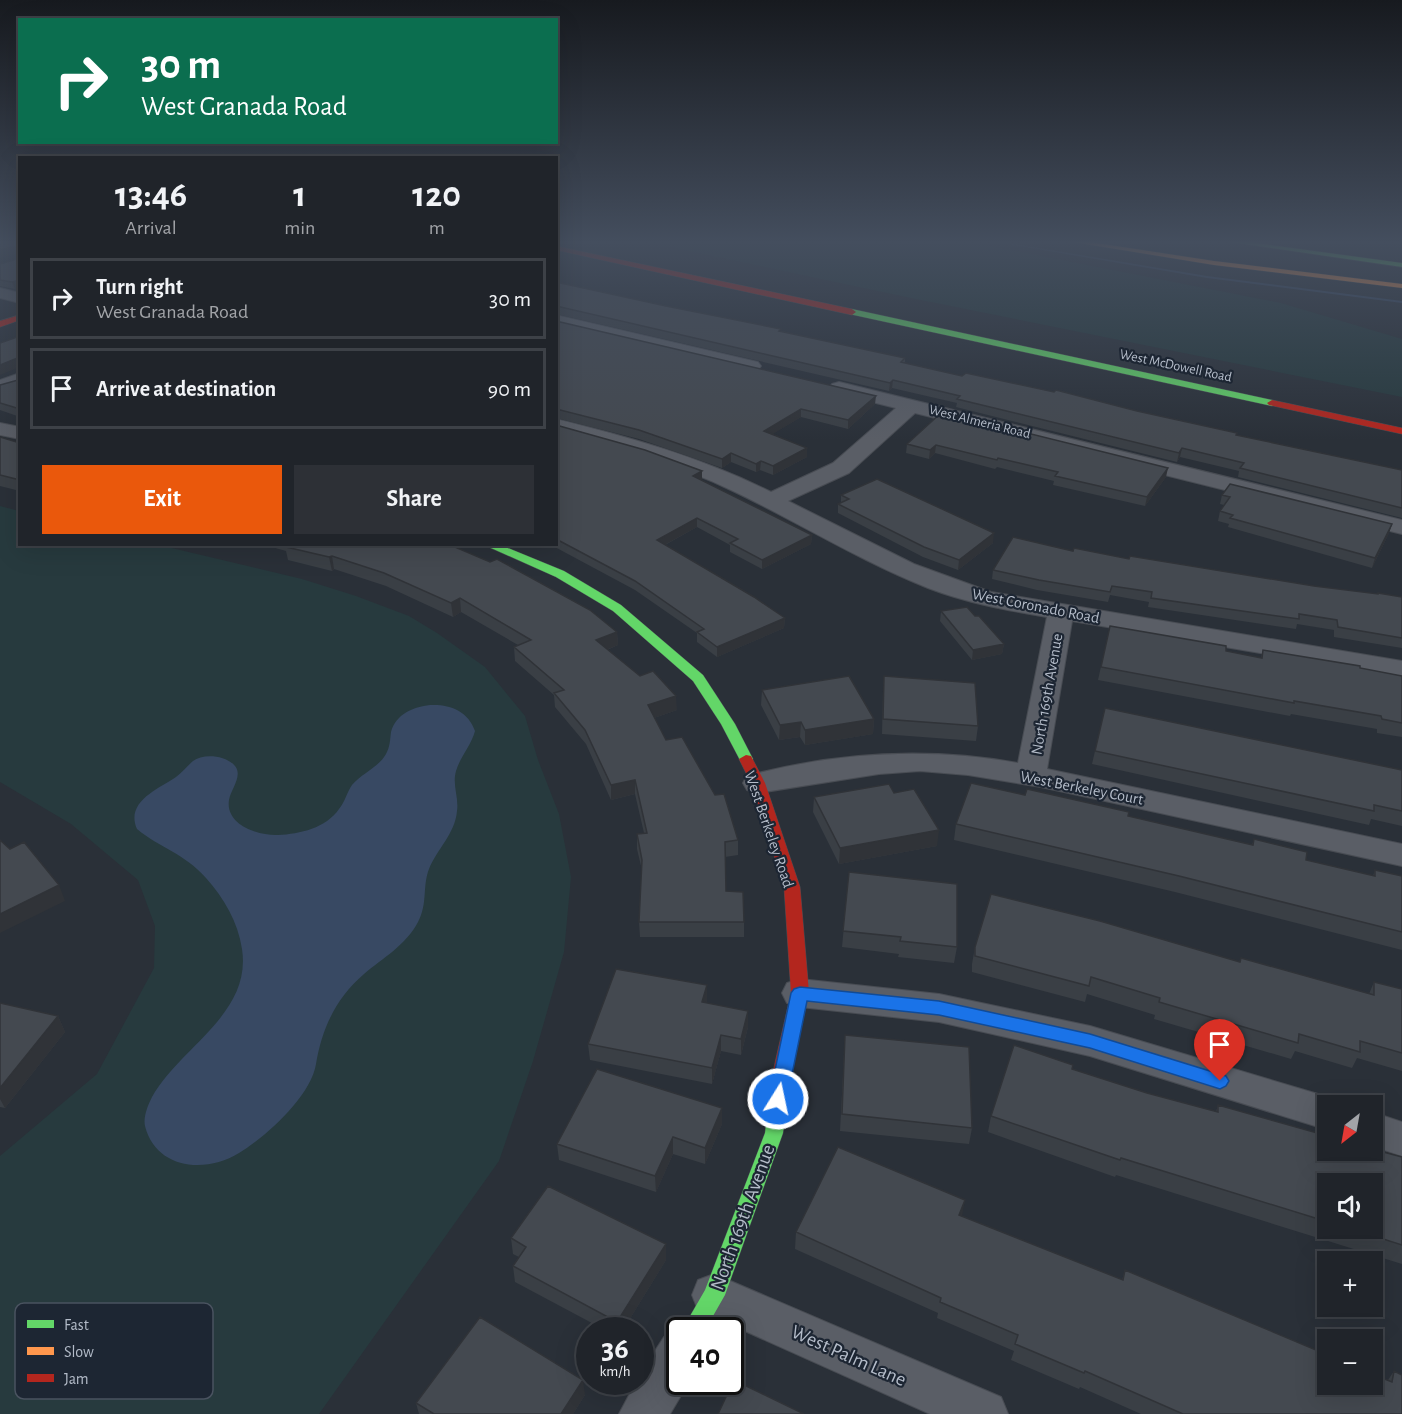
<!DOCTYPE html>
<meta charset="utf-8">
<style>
:root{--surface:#20242a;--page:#2d3036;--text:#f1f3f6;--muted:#a2a4a8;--line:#3d4147;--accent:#ea580c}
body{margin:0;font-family:"Alegreya Sans",sans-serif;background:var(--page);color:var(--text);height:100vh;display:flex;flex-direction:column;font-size:22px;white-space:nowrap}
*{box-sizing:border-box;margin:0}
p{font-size:20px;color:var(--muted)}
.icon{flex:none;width:33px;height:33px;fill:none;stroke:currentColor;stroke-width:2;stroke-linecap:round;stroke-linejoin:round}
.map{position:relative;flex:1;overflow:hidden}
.panel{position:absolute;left:18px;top:156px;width:540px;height:390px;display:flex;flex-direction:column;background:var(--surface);border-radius:0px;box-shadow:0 6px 24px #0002,0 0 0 2px var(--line)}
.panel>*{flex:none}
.banner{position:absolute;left:18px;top:18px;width:540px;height:126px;border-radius:0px;box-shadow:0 6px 24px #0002,0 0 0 2px var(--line);background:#0b6e4f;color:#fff;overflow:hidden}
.needle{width:39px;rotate:211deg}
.buttons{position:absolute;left:1317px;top:1095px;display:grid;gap:12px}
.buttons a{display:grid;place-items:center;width:66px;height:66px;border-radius:0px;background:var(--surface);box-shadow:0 6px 24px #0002,0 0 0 2px var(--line);font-size:30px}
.speed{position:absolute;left:576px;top:1317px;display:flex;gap:12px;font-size:30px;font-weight:700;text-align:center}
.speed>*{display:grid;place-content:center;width:78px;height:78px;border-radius:50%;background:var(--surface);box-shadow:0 6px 24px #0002,0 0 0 2px var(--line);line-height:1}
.speed small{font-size:15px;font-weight:400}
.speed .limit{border:3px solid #111;border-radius:9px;background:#fff;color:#111}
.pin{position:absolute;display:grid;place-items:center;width:51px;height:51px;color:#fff;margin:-62px -26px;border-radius:50% 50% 50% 0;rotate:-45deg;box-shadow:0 0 6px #0007}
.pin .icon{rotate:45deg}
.me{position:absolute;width:66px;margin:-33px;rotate:10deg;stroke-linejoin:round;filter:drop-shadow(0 0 4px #0008)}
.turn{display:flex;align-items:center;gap:21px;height:126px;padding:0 24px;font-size:27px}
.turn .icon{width:78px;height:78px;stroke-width:2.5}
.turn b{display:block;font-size:42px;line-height:51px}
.eta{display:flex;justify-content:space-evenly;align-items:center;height:102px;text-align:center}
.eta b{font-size:36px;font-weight:600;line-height:42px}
.primary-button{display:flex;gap:12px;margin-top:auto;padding:12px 24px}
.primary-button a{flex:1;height:69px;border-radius:0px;background:var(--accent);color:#fff;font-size:24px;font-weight:600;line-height:69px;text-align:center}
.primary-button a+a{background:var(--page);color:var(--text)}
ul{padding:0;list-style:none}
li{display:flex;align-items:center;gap:18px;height:81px;margin:0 12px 9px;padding:0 12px;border:3px solid var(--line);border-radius:0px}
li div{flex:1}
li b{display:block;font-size:22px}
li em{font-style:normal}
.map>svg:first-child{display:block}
.green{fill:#273a3e}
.water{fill:#384963}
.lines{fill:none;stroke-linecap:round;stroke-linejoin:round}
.stream{fill:#384963;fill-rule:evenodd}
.street-casing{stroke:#484c53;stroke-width:2}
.fast-casing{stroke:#484c53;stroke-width:1}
.slow-casing{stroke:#484c53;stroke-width:1}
.jam-casing{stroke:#484c53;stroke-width:1}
.street{fill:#5a5e66;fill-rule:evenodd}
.fast{fill:#63d668;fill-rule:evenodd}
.slow{fill:#ff974d;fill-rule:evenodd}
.jam{fill:#b3261e;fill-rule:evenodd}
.wall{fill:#3a3f45;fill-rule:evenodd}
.shaded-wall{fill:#303338}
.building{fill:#444950;stroke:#303338;stroke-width:1.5}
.route{fill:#1a73e8;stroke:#114b97;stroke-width:1.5}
.labels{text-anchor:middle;stroke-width:4.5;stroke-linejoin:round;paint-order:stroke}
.far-street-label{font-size:14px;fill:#b4bcc9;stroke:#1d2633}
.street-label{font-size:16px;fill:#b4bcc9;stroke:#1d2633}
.near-street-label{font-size:20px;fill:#b4bcc9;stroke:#1d2633}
.key{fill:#1d2633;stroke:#4a5360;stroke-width:1.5}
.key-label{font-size:16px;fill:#b4bcc9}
</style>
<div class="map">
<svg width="1402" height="1414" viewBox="0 0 1402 1414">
<rect width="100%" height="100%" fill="#2a3038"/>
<path class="green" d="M647,242H970L1281,303L1402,339V397L911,298Z
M0,506L19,511L20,544L159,545L302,579L356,596L409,616L437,633L485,667L525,716L538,760L559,814L571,877L564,952L533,1061L499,1161L319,1414H0V1156L97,1074L154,968L155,926L138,880L71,824L0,782Z"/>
<path class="water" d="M430,705C450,704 468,711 475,731C471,746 460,757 456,771C452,785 459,797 457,811C455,834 437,849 429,869C422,887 428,903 418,922C406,945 383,958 364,974C336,998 322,1028 316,1064C311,1096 266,1137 239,1153C205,1174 156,1169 145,1126C143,1117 148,1105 152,1097C180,1047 252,1014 242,949C238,922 224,898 206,878C184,853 160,848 137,829C125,802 158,789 176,777C183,772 187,766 193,761C203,753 226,755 235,766C243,776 231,789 229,800C225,825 259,836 278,835C300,834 326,828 339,809C345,802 347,792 352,785C362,773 378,768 386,754C390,747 390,740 391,732C396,714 413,707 430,705Z"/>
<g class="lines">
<path class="stream" d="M995,242H1003L1207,276L1402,301V303L1207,278Z"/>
<g class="street-casing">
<path id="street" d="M0,288L20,293V303L0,298Z
M556,315L758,362L761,366L758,370L751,372L556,326Z
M20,373V386L0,393V380Z
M839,382L1402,520V534L915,413L849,473L788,501L914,564L991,592L1402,661V677L1072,621L1047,769L1402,844V866L1041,787L968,775L920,771L879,774L758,793L747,790L743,783L747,776C836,752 928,747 1018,763L1047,617C1006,610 967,603 928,588C860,561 798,522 733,491C677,464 616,447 556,431V419C630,437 703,458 771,492L833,463L896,408L832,392L829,388L832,384Z
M0,423L20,427V439L0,435Z
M800,979L939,994L1090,1026L1328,1097L1342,1102L1344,1106H1328V1130L1090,1056L939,1022L800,1007L787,1003L782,993L787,983Z
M1372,1112L1402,1122V1156L1372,1146Z
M714,1274L1001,1397L1008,1414H930L698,1310L692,1295L698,1280Z
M680,1331V1382H689L670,1414H619L636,1382H640V1374L664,1337Z"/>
</g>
<g class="fast-casing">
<path id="fast" d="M1230,242H1249L1402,263V267Z
M852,309L1272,400L1277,403L1272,406L849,314V310Z
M482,544H498L564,571L621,605L703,675L735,724L753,759L751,762H741L721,724L693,681L613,611L556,577Z
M781,1069L787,1071L790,1076L783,1133L725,1295L705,1330H682L705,1290L765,1133L772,1076L775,1071Z"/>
</g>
<g class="slow-casing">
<path id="slow" d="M1073,242H1090L1214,261L1402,284V288L1214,265Z"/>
</g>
<g class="jam-casing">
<path id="jam" d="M556,246L852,309L856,312L852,315L556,250Z
M20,315V320L0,327V321Z
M1272,400L1402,428V434L1269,405L1267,403Z
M746,755L751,756L765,783L800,887L809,993L790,1076L787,1081L781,1083L775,1081L772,1076L791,993L784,887L751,783L739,759Z"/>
</g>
<use href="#street" class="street"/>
<use href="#fast" class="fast"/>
<use href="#slow" class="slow"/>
<use href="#jam" class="jam"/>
</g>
<path class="wall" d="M20,258V288L15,289L0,286V264Z
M556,282L666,306L905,358V363L962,376L1137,411L1237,435L1402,470V518L1238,477L1239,471L1180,457L1177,462L956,407L957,403L892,388L889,391L556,314Z
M556,321L875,404L848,429L801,417L772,434L807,457L773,475L760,470L756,472L731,462L722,468L639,439L556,418Z
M20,380V417L0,410V385Z
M942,412L1166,477L1145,506L1053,485L1054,481L997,467L995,469L935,453L929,459L906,453L907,444Z
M556,425L702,480H701L812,535L811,544L762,569L730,552V545L697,527L665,545L785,618L784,628L717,657L697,642V633L635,590L553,546V544H556Z
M0,437L20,443V491L0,486Z
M841,495L993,543L958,570L923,557L838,513V504L841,503Z
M1222,495L1392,524L1389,533L1372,568L1228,527L1229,524L1218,521L1220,511L1224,505L1220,504Z
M261,544H452V546L617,632L618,645L607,650L677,710L654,718L666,740L738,840V855L725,857L726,891L744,922V937H640L639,922L642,870L637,849V834L644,833L635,794L611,800L586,744L555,707L554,695L515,661L514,647L518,645L461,612L453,617L386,586L334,569L332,571L288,560L286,551Z
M1073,551L1314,586L1402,597V648L1334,637V630L1297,624L1296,629L1148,607L1149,602L1110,595L1108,602L1037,590L992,579L993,570Z
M941,611L975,616L1004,644L1002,654L972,660L940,621Z
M1110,626L1261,658L1263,650L1402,676V737L1377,733V729L1291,714L1290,716L1098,680Z
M884,676L978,726L976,741L882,734L883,691Z
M762,690L874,719L873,734L805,745L800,737L779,740L761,705Z
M1095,751L1402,770V826L1371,819L1369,825L1092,764Z
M894,793L937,846L839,864L813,812L814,797Z
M1025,795L1128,816L1252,845L1254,839L1306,860L1373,876L1375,870L1402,876V950L1175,892L954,840L956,824Z
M849,872L957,947L954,963L898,957L899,954L842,947Z
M975,947L1239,962L1241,958L1369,994L1374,982L1402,989V1071L1357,1058L1352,1068L1295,1051L1291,1059L1154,1019L1155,1015L1087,994L1085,1002L972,972V964Z
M707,985L706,1003L748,1011V1027L741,1055L721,1051L712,1084L590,1060L588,1044Z
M0,1003L58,1016L65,1032L5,1108L0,1107Z
M845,1035L972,1128L969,1144L840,1131Z
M1072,1069L1147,1093L1216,1112L1218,1105L1402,1157V1264L1116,1175L1115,1177L988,1132L991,1116ZM1328,1184L1372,1228H1328Z
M722,1108V1124L705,1164L673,1154L656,1192L559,1160L557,1144Z
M962,1216L1122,1280L1125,1270L1388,1380L1394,1371L1402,1414H1141L1080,1387L1079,1389L1011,1360L1014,1351L937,1318L938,1313L795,1249L796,1232Z
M511,1238L666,1244V1260L623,1330H605L515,1282L513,1266L519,1257L513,1254Z
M585,1395L573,1414H419L416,1403Z"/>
<path class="shaded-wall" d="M19,245L20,253L0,258V250Z
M20,280V288L15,289L12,282Z
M20,357V367L0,375V365Z
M893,380L892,388L889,391L890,383Z
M876,396L875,404L848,429V420Z
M801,409V417L763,440L764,431Z
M936,445L935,453L929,459L930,450Z
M807,448V457L773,475V466Z
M1182,448L1180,457L1177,462L1179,453Z
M731,453V462L722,468V459Z
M761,461L760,470L756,472V464Z
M1168,468L1166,477L1145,506L1147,497Z
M702,471V480L693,485V476Z
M697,518V527L657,549V540Z
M1392,524L1389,533L1372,568L1375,558Z
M994,533L993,543L958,570L959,560Z
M812,535L811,544L762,569V560Z
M332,556L334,569L332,571L329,557Z
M460,598L461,612L453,617L451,603Z
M785,618L784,628L717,657V647Z
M617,632L618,645L596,654V640Z
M1004,644L1002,654L972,660L973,650Z
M676,696L677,710L648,720V705Z
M874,719L873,734L805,745V730Z
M801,722L800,737L779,740L780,725Z
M635,780V794L611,800V785Z
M939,830L937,846L839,864L840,848Z
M59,885L65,901L0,933V914Z
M707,985V1002L702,1019V1002Z
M748,1011V1027L741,1055V1039Z
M58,1016L65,1032L5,1108L0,1099V1088Z
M721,1035V1051L712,1084V1068Z
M722,1108V1124L705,1164V1148Z
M673,1137V1154L656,1192L655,1176Z
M965,1200L962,1216L959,1215Z
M666,1244V1260L623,1330H618L617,1322Z
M583,1380L585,1395L573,1414H561Z"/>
<path class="building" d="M0,242H20V249L19,245L0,250Z
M20,258V280L12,282L0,280V264Z
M556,282L666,306L781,329L779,331L905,358L901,362L962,376L966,373L1054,392L1056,390L1137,411L1237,433L1236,435L1402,470V508L1240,468L1244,463L1182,448L1179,453L957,399L960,396L893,380L890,383L556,306Z
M556,321L876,396L848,420L801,409L764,431L807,448L773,466L761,461L756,464L731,453L722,459L639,430L556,409Z
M20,336V357L0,365V343Z
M18,380H20V409L0,403V385Z
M942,412L1168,468L1147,497L1055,476L1058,472L998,458L997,460L936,445L930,450L907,444Z
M556,425L645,450L702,471L693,476L812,535L762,560L730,543L738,539L697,518L657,540L754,597L785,618L717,647L697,632L704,629L635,581L556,539Z
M0,437L20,443V480L0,475Z
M877,479L994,533L959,560L924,547L838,504L849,499L841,495Z
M1230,484L1392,524L1375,558L1230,518L1233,515L1220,511L1230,497L1222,495Z
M1013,537L1073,551L1074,548L1129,559L1130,556L1314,586L1378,594V593L1402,597V638L1338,627L1337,620L1299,614V619L1151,598L1152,592L1112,586L1110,592L1039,580L993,570Z
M288,544H448L490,562L497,559L590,610L617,632L596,640L640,676L653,671L676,696L648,705L666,740L682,737L715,795L724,794L738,840L725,842L726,891L743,892L744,922H639L642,860L637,834L647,833L635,780L611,785L585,730L554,693L564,690L514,647L531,640L460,598L451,603L384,573L332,556L329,557L286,547Z
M967,607L975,616H979L1004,644L973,650L941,611Z
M1110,626L1226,646V651L1262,658L1263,650L1360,666V668L1402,676V723L1382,719L1381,716L1294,701V703L1101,667Z
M849,676L874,719L805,730L801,722L780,725L762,690Z
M884,676L975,683L978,726L883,719Z
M1105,708L1402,770V811L1374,805V811L1095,751Z
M971,783L1025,795L1027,789L1129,812L1128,816L1253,845L1254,839L1307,852L1306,860L1375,876V870L1402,876V932L1179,876L956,824Z
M889,784L894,793L914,789L939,830L840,848L814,797Z
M0,840L10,849L24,842L59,885L0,914Z
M849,872L957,884V947L900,941L901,937L843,931Z
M991,894L1100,921L1240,962L1241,958L1374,995V982L1402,989V1053L1360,1041V1052L1299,1034L1298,1043L1159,1002L1160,998L1091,977L1089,986L975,956V947Z
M616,969L707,985L702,1002L748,1011L741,1039L721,1035L712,1068L588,1044Z
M0,1003L58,1016L0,1088Z
M845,1035L969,1047L972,1128L842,1114Z
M1014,1045L1073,1065L1072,1069L1147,1093L1218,1112V1105L1328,1136V1150H1372V1149L1402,1157V1245L1349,1228H1372V1184H1328V1222L1121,1158L1120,1160L991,1116Z
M597,1069L722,1108L705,1148L673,1137L655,1176L557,1144Z
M838,1147L965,1200L959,1215L1123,1280L1125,1270L1328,1355V1384H1372V1374L1392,1382L1394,1371L1402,1375V1414H1183L1085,1371L1084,1373L1015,1344L1018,1335L940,1302L941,1298L796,1232Z
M548,1186L666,1244L617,1322L513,1266L526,1247L511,1238Z
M480,1317L583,1380L561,1414H434L416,1403Z
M734,1380L804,1414H718Z"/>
<linearGradient id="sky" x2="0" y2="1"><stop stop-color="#171a1f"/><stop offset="0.55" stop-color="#444e5e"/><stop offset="1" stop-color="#444e5e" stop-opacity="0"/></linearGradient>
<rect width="1402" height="440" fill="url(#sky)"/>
<path class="route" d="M800,987L939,1001L1090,1034L1226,1076L1229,1081L1226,1086L1220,1089L1090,1048L939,1015L807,1001L787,1099L785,1104L778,1107L771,1104L769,1099L791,993L794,989Z"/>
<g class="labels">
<g class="far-street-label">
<text transform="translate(1176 365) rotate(12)" y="5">West McDowell Road</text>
<text transform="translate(980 421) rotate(14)" y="5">West Almeria Road</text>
</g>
<g class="street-label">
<text transform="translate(1036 605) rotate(11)" y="6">West Coronado Road</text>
<text transform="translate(1046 694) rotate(-80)" y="6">North 169th Avenue</text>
<text transform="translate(1082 787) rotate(11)" y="6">West Berkeley Court</text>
<text transform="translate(770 829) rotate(71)" y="6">West Berkeley Road</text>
</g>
<g class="near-street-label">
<text transform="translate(742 1217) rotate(-70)" y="7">North 169th Avenue</text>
<text transform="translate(849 1355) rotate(24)" y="7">West Palm Lane</text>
</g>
</g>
<rect x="15" y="1303" width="198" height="96" rx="9" class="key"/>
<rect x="27" y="1320" width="27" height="8" fill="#63d668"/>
<rect x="27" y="1347" width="27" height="8" fill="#ff974d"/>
<rect x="27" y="1374" width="27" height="8" fill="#b3261e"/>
<g class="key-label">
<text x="64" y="1330">Fast</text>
<text x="64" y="1357">Slow</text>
<text x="64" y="1384">Jam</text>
</g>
</svg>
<div class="buttons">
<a><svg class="needle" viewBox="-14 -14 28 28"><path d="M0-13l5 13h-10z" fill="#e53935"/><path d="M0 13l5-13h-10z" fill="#a2a4a8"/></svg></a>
<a><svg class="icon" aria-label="sound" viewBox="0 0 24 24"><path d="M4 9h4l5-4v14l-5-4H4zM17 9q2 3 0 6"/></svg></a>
<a>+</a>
<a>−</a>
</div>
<div class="speed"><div>36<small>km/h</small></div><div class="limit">40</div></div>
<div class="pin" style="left:1220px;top:1081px;background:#d93025"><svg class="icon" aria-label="arrive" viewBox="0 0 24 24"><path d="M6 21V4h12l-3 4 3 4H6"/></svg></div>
<svg class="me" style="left:778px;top:1099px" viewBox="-20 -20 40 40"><circle r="17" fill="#1a73e8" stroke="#fff" stroke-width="3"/><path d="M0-11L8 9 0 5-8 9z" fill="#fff"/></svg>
<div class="banner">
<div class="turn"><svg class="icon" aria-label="right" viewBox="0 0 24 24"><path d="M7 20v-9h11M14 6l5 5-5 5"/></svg><div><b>30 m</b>West Granada Road</div></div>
</div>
<section class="panel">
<div class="eta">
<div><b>13:46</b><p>Arrival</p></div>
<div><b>1</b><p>min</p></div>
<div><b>120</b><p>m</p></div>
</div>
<ul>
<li><svg class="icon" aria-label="right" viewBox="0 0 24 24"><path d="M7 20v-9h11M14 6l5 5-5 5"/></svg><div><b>Turn right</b><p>West Granada Road</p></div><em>30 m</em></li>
<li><svg class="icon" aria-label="arrive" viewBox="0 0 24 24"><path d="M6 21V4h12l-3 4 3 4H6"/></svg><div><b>Arrive at destination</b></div><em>90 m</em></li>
</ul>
<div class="primary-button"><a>Exit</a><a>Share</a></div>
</section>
</div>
